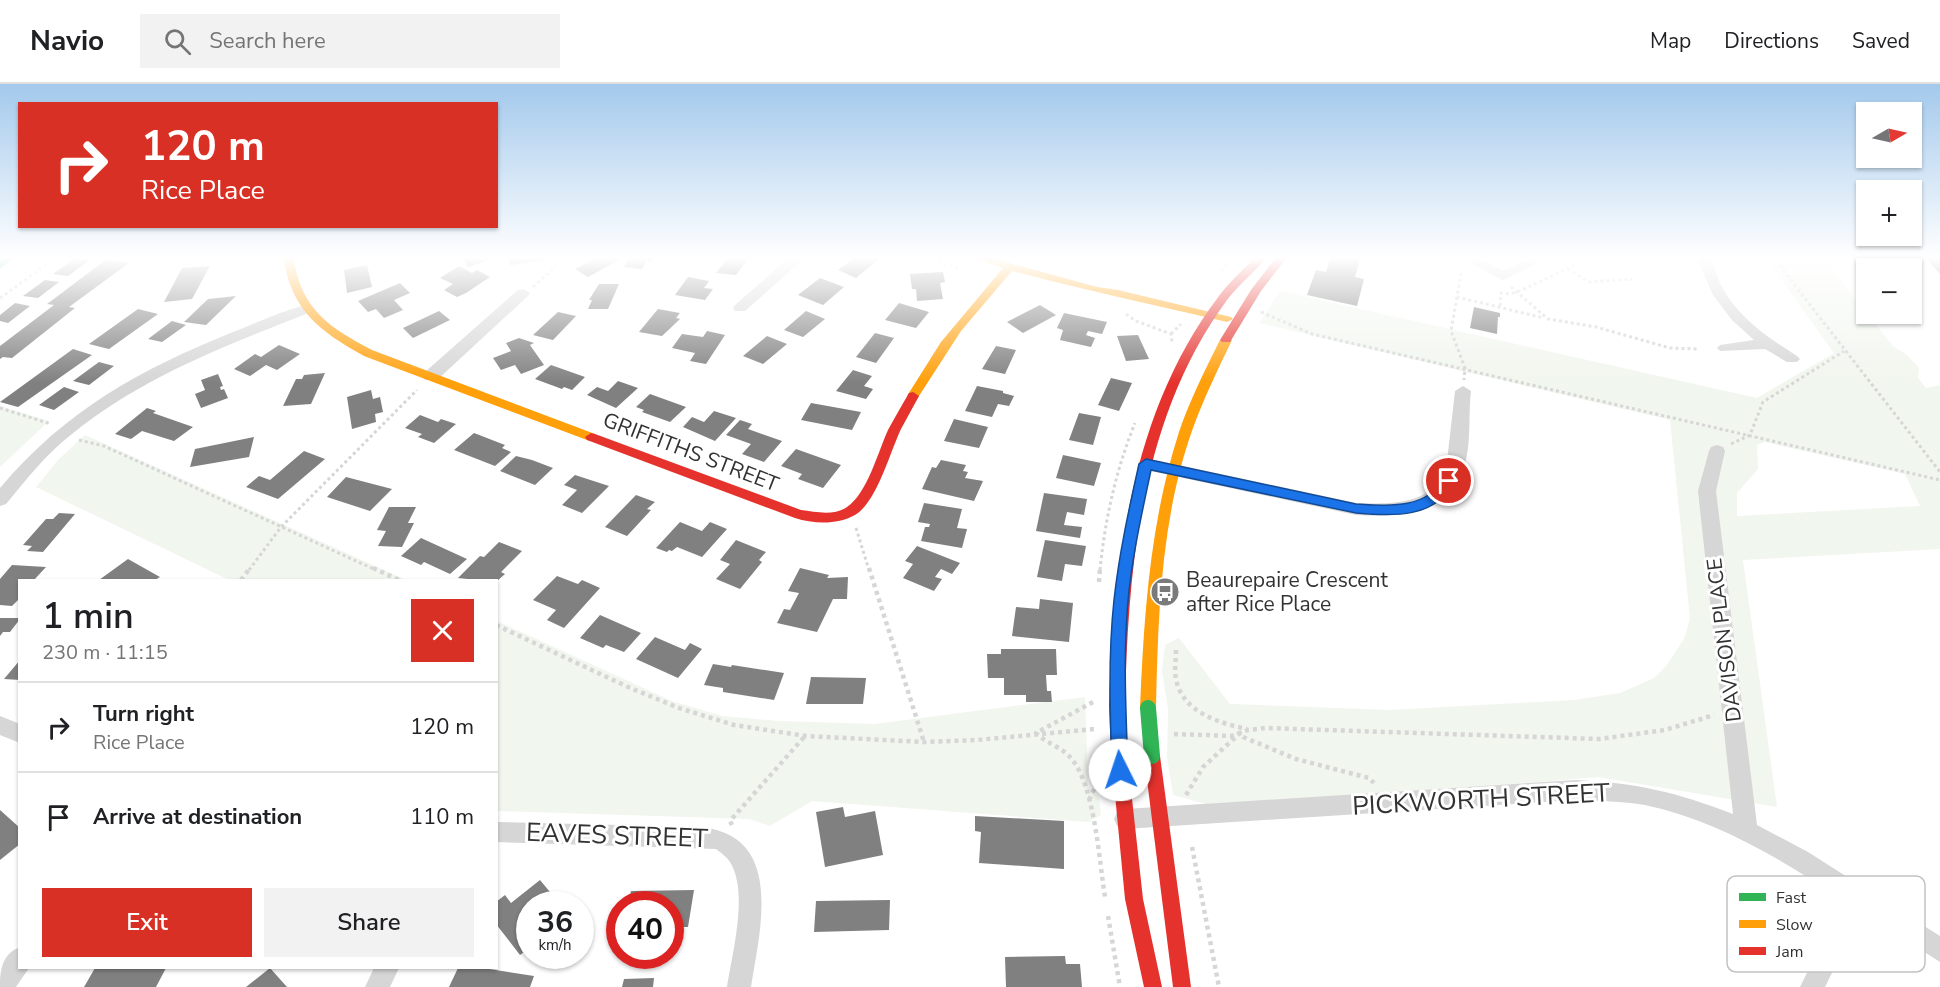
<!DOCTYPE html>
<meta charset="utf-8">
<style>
:root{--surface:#fff;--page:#f2f2f2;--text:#202124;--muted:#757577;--line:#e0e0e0;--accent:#d93025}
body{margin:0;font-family:"Nunito Sans",sans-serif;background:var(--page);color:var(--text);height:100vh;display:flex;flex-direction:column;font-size:22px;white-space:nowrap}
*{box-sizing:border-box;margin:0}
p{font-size:20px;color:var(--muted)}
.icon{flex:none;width:33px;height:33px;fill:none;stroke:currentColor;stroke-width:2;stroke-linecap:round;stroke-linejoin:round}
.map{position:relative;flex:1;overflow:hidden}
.details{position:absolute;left:18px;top:495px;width:480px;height:390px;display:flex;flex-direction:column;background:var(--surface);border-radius:0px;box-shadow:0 2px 4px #0004}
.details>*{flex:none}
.banner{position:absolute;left:18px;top:18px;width:480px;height:126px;border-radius:0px;box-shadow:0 2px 4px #0004;background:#d93025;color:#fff;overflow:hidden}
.needle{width:39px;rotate:81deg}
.fabs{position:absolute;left:1856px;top:18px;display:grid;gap:12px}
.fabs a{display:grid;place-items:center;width:66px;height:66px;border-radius:0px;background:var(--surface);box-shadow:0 2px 4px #0004;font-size:30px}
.speed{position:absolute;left:516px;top:807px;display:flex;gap:12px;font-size:30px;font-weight:700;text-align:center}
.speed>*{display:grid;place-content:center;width:78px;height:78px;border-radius:50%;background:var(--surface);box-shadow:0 2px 4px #0004;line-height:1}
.speed small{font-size:15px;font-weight:400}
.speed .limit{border:9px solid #d22;background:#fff;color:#111}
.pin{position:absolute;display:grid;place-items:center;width:51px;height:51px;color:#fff;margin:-26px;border:3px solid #fff;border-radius:50%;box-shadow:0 2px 6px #0007}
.me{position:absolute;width:66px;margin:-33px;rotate:356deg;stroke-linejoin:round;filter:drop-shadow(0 0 4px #0008)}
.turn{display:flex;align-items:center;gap:21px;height:126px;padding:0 24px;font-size:27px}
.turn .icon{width:78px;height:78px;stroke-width:2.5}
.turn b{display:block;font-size:42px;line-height:51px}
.round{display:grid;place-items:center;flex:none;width:63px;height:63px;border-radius:0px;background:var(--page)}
.summary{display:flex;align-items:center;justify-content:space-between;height:102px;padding:0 24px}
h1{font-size:36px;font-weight:600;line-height:45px}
.cta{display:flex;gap:12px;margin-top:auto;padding:12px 24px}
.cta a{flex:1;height:69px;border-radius:0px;background:var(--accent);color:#fff;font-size:24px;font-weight:600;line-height:69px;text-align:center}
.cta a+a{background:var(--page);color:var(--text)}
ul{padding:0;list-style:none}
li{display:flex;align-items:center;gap:18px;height:90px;padding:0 24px;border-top:2px solid var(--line)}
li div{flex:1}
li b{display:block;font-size:22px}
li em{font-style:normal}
header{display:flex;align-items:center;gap:36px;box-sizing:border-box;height:84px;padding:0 30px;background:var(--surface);border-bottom:2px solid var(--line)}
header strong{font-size:28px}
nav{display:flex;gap:33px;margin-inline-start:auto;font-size:21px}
.search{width:420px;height:54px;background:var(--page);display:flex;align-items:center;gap:15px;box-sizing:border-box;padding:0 21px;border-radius:0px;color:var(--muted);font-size:22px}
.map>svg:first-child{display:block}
.green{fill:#f1f6ee;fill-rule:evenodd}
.building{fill:#808080}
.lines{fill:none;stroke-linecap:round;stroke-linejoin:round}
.path-far1{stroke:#d6d6d6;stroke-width:3;stroke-dasharray:3 3;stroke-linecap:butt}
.path{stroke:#d6d6d6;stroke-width:4.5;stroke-dasharray:4 4;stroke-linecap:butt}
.lane{stroke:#d6d6d6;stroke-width:8}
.street{fill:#d6d6d6;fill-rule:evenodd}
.fast{fill:#30b455;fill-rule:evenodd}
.slow{fill:#ff9f0a;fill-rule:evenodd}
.jam{fill:#e5322d;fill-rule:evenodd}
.fast-bridge{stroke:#30b455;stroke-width:16}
.jam-bridge{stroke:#e5322d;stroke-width:16}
.route{fill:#1a73e8;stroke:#114b97;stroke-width:1.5}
.labels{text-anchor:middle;stroke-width:6;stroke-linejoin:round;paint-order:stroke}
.street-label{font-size:21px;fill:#323232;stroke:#fff}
.poi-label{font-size:21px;fill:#323232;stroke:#fff;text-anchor:start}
.near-street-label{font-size:26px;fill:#323232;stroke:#fff}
.key{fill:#fff;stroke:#c2c2c2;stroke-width:1.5}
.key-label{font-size:16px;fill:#323232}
</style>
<header>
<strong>Navio</strong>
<div class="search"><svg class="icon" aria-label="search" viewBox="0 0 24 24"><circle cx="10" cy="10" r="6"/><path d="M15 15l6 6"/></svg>Search here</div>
<nav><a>Map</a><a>Directions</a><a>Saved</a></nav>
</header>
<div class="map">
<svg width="1940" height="903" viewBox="0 0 1940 903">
<rect width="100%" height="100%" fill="#fff"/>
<path class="green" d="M1764,172H1821L1893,262L1907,271L1919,284L1918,294L1926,304L1940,301V465L1743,476L1777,723L1598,693L1443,706L1206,720L1173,711L1167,673L1168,625L1162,587L1165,561L1179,554L1230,620L1390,626L1574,616L1620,609L1654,594L1666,582L1684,555L1690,535L1670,336L1259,239L1280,207L1757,314L1834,269ZM1765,358L1905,390L1920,422L1737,432V409L1758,385L1757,361Z
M0,322L49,337L0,383Z
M85,351L406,496H229L36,403L58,376Z
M497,537L672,617L722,632L779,637L875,640L1085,613L1088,702L1099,714L1101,731L1089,738L812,717L770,742L749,735L497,727Z"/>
<path class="building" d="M461,172H489L491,175L468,183Z
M510,172H552V175L510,181Z
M599,172H626L588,193L575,185Z
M630,172H655L652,178L646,177L642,185L624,183Z
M729,172H750L736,191L716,189Z
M861,172L879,175L856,194L838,186L855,173L859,175Z
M1331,172H1361L1355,193L1364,195L1357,222L1307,211L1316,186L1326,188Z
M1924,172H1940V190Z
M75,174L90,176L68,192L53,190Z
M107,175L129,179L69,223L75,224L12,274L3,273L0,275V262L54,221L47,220Z
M367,181L372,203L347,209L344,186Z
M210,182L192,215L164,218L182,184Z
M459,182L472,189L477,186L490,193L466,209L457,213L444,206L453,200L440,194Z
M943,188L945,198L940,199L943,215L917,217L916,205H912L910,190Z
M688,193L709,197L704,204L713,205L705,216L675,211Z
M820,194L844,203L823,221L798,211Z
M45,196L59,198L38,214L23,212Z
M400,199L410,209L394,216L403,226L384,234L376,225L368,228L358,217Z
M599,200H619L608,225H588L592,216H589Z
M236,212L206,241L184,238L208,215Z
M15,219L30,222L8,239L0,237V231Z
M899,219L929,228L916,244L885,236Z
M1040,221L1056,231L1023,249L1007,238Z
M1474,223L1500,229V233H1498L1497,250L1470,244Z
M138,225L158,230L109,265L89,260Z
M658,225L680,229L676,234L680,235L662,252L639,248Z
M439,227L450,236L413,254L403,244Z
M806,227L825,235L803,253L784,246Z
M558,228L576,232L553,256L533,251Z
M1064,229L1107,238L1102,250L1088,247L1086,251L1095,254L1091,263L1060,256L1063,246L1057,244Z
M172,237L186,241L162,258L148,255Z
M707,247L725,251L706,280L690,277L695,269L672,264L682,250L703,253Z
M875,249L894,254L876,279L856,273Z
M1138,251L1149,275L1126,277L1117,252Z
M767,252L787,260L763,280L743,272Z
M519,254L534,259L530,261L544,281L521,290L515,281L501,286L493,274L511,267L506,259Z
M279,261L300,270L277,286L266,281L250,292L234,285L255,270L261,273Z
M996,262L1016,266L1005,290L982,285Z
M73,265L92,271L18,323L0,318Z
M99,278L114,282L89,301L73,297Z
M551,281L585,293L572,306L564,303L562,305L535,295Z
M853,286L872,292L864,302L873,305L866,315L836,307Z
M325,289L311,320L283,322L296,295H302L304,291Z
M218,290L223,302L220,303L221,306L224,305L228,314L201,324L195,310L205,306L201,296Z
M1111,294L1132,299L1119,327L1098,321Z
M618,297L638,304L616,324L587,311L597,303L608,307Z
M977,302L1003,307V309L1014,312L1009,322L998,320L992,333L965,327Z
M64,303L79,308L54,326L39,321Z
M371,306L373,315L380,313L383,328L375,330L376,338L352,345L347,313Z
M650,310L686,323L670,338L642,328L644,326L636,323Z
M811,319L861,328L852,346L801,336Z
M147,324L156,327L153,329L193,343L174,357L142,347L131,355L115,350Z
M714,327L736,334L715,357L683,343L692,333L704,338Z
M1079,329L1101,333L1093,361L1069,356Z
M420,331L438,338L441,335L456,340L434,359L418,353L422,350L405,344Z
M954,335L988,343L979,364L944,357Z
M740,336L752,340L748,345L782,357L764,378L742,370L751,360L726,351Z
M474,349L505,361L502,364L511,368L495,382L454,366Z
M254,353L249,373L190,383L195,365Z
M796,365L841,381L823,404L798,395L802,390L781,382Z
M304,367L325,375L278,415L246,403L259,392L270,396Z
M1063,371L1101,379L1094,402L1056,394Z
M516,372L532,376L553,384L535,401L500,387Z
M941,376L966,381L963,387L968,388L965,394L983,397L974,417L922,405L932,383L936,384Z
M575,391L609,402L582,429L562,421L577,406L564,401Z
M346,393L392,405L370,427L327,413Z
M1044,409L1087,415L1084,431L1067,428L1064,441L1082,443L1080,454L1036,447Z
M636,411L655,418L647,425L651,426L627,452L605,443Z
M924,419L962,425L957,444L967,445L962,464L921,457L925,443H929L930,440L918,438Z
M389,423H416L408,439H414L402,463L378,462L386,447L377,446Z
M59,429L75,430L43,468L27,467L32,462L23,461L46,435H53Z
M680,438L702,447L710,438L727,445L702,473L677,463L672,467L669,466L667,468L656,464Z
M421,454L467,475L450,490L424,478L421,481L401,472Z
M736,456L766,468L759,476L762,478L740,505L716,495L730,480L720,476Z
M1045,456L1086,462L1082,482L1065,480L1062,497L1037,493Z
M499,458L522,467L501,488L505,490L496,498L458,494L480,472L484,473Z
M917,462L960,479L952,490L941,485L935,493L942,495L934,507L903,494L913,480L905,477Z
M128,475L160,493L155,496H99Z
M12,481L46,483L34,496H20V514L12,522L0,521V495Z
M800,484L829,491L827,494L848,493L847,515H833L817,548L777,539L784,525L790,526L799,509L788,507Z
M557,492L578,500L582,496L600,504L564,544L547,536L556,526L533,516Z
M1040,515L1073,519L1069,558L1012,552L1016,523L1039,525Z
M600,531L641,549L624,568L606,561L603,564L580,554Z
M0,534H20V535L10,548H3L0,552Z
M655,553L685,566L690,559L702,565L678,594L636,575Z
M1001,565H1056L1057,591H1046L1047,607H1051L1052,618H1026V611H1004V594H988L987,570H1001Z
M20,576V596L4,595Z
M713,580L731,583L732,581L784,589L774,616L723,608V604L704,601Z
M811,593L866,594L863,620H806Z
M843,723L845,733L875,727L883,771L825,783L816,728Z
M0,726L20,744V760L0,776Z
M975,732L1064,737V785L979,779L981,748L975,747Z
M540,796L560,820H530V864L520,871L496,840V818L505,811L511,819Z
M694,806L688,843H670V820H628L631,807Z
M890,816L889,846L814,848L816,817Z
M1065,872L1066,880H1080L1082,903H1006L1005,873Z
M95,884H166L156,903H84Z
M270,884L287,903H246Z
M458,884H483L534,892L530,903H449Z
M654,894L653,903H622L624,895Z"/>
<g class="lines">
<path class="path-far1" d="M915,172L958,184
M1772,172L1940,388
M1568,185L1589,198L1632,195
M1221,187L1233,172
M1461,189L1457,213L1544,234
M533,203L550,188L561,172
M1511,203L1548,235L1596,243L1670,264L1699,265
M1457,213L1451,247L1465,284L1464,296
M0,214L58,172
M1500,222L1501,209L1511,210L1522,206L1594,172
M1261,228L1312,250L1940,396
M1126,230L1136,237L1171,250L1172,258
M1171,250L1181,240
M0,324L51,340
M79,356L104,362L376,486
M1731,360L1750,351L1763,318L1844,267
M856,444L869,486
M249,486L281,443L417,306
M1100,486C1105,435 1116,386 1135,339"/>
<path class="path" d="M373,484L399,496
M869,484L924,658
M241,496L250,484
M1099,498L1100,484
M496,541L628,603L679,624L734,641L806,652L924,658L977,656L1095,645
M1176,566C1176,576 1174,586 1176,595C1182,628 1219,639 1247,645
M1093,618L1036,649C1046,659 1061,663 1070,673C1095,700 1099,777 1105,813
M1174,650L1231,652L1248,646L1266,644L1599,655L1665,646L1714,631
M1186,711L1203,683L1240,649L1243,653L1296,675L1369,694L1374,699
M1089,716L1096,701
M732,741L730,737L805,652
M1192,763L1219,903
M1108,832L1120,903"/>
<path class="lane" d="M1427,175L1431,172"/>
<path class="street" d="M791,172H807L745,227H735L733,224L735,221Z
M1456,172H1475L1503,187L1534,172H1553L1503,196Z
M1696,172H1710C1714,181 1716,190 1720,199C1736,232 1767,253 1797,272L1800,275L1797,278H1787L1765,265L1720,267L1717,264L1720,261L1754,256L1732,236L1713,211Z
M523,205L530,209L528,212L437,296H425L423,292L425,288L518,206Z
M306,221L313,225L311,228C227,261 142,293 72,350C46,370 26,396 6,420L0,422V404C66,326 139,286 233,248C257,239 281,227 306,221Z
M1463,302L1471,307C1468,332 1472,362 1463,386C1448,432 1397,433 1356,431L1146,386L1140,384L1138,380L1140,376L1146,374L1356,419C1391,420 1429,422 1446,386L1455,307Z
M1717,361L1723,363L1725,367L1716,407L1757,741L1808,768L1940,852V878L1862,828L1825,903H1800L1843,816C1782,776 1717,736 1645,721C1622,717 1599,717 1576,716L1125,745L1117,742L1114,735L1117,728L1125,725L1576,696C1638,699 1675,708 1733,730L1698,407L1709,367L1711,363Z
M0,632L20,640V659L0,651Z
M496,738L701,743C785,752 760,845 751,903H727C732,870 749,808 730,778C727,773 721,769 716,765L496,758Z
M20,863V884H29L16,903H0C0,886 2,870 20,863Z
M374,884H399L390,903H365Z"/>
<path class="fast" d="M5,172H18L0,184V176Z"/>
<path class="slow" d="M283,172H293C301,225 328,243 372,266L595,350L597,353L591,357L587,356L364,272C319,247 291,226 283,172Z
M965,172H984L1097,203L1118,206L1231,233L1233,235L1227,238C1155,221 1084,206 1012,187L961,247L917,315H909L907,312L941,258L1003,184Z
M1226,252L1232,256C1218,285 1204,314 1193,344C1161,433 1158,530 1156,624L1153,629L1148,631L1143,629L1140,624C1144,530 1150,438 1179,348C1190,316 1205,286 1220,256Z"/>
<path class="jam" d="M1257,172H1268C1255,188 1239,200 1227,216C1141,333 1128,482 1125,622L1122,627L1117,629L1112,627L1109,622C1114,480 1130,329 1219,212C1230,197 1244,185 1257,172Z
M1277,172H1288L1261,207L1230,258H1222L1220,256L1251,206Z
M913,308L919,312C913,323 907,334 901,345C890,368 877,418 855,431C837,441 814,440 795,434L587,356L585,353L591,349L595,350L801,426C816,428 834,432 847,423C867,410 878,368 888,346C895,333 902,321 909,309Z
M1119,662L1125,664L1127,669L1143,815L1162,903H1144L1125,815L1111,669L1113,664Z
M1152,665L1158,667L1160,672L1191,903H1173L1144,672L1146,667Z"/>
<path class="fast-bridge" d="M1148,624L1152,672"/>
<path class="jam-bridge" d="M1117,622L1119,669"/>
</g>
<linearGradient id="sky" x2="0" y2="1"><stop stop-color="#a3c9ec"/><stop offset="0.58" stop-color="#fff"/><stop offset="1" stop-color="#fff" stop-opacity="0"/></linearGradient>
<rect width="1940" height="299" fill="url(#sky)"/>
<path class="route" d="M1146,375L1356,420C1388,422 1426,426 1444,394L1449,393L1455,397C1435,435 1394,432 1356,429L1151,386C1142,429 1132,472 1128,517C1123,573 1126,630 1128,686L1126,691L1120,693L1114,691L1112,686C1110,630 1108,572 1114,516C1119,470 1129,425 1139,380Z"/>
<defs>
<g id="bus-disc" transform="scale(1.5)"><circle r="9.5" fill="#7a7a7a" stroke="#fff"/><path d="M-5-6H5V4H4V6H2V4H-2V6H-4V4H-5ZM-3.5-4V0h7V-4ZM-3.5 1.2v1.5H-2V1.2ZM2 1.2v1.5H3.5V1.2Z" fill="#fff"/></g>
</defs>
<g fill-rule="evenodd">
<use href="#bus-disc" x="1165" y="508"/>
</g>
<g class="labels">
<g class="street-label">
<text transform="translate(691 368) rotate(21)" y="7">GRIFFITHS STREET</text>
<text transform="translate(1724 556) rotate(-97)" y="7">DAVISON PLACE</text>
</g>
<g class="poi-label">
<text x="1186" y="503">Beaurepaire Crescent<tspan x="1186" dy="24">after Rice Place</tspan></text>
</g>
<g class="near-street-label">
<text transform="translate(1481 715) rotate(-3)" y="9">PICKWORTH STREET</text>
<text transform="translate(617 751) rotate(2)" y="9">EAVES STREET</text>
</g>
</g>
<rect x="1727" y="792" width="198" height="96" rx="9" class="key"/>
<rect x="1739" y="809" width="27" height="8" fill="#30b455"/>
<rect x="1739" y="836" width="27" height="8" fill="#ff9f0a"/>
<rect x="1739" y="863" width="27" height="8" fill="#e5322d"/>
<g class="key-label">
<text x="1776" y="819">Fast</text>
<text x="1776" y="846">Slow</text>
<text x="1776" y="873">Jam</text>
</g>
</svg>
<div class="fabs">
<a><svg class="needle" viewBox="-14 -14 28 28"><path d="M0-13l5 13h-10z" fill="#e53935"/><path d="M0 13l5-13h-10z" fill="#757577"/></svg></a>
<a>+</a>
<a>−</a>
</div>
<div class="speed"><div>36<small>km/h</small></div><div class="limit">40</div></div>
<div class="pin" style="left:1449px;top:397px;background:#d93025"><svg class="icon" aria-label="arrive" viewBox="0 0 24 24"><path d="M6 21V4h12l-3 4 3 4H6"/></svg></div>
<svg class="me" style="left:1120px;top:686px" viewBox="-20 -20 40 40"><circle r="19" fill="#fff"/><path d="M0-13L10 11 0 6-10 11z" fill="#1a73e8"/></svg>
<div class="banner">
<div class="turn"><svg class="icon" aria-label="right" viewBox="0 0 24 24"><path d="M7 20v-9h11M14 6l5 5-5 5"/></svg><div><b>120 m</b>Rice Place</div></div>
</div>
<section class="details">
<div class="summary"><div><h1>1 min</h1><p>230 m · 11:15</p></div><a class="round" style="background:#d93025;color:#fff"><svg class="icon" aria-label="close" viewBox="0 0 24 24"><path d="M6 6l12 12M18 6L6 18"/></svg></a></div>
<ul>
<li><svg class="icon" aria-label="right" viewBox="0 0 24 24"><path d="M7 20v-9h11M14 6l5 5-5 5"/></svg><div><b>Turn right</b><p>Rice Place</p></div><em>120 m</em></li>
<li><svg class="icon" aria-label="arrive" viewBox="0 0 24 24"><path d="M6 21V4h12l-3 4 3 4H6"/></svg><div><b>Arrive at destination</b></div><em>110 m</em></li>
</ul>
<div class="cta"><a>Exit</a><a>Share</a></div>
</section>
</div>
